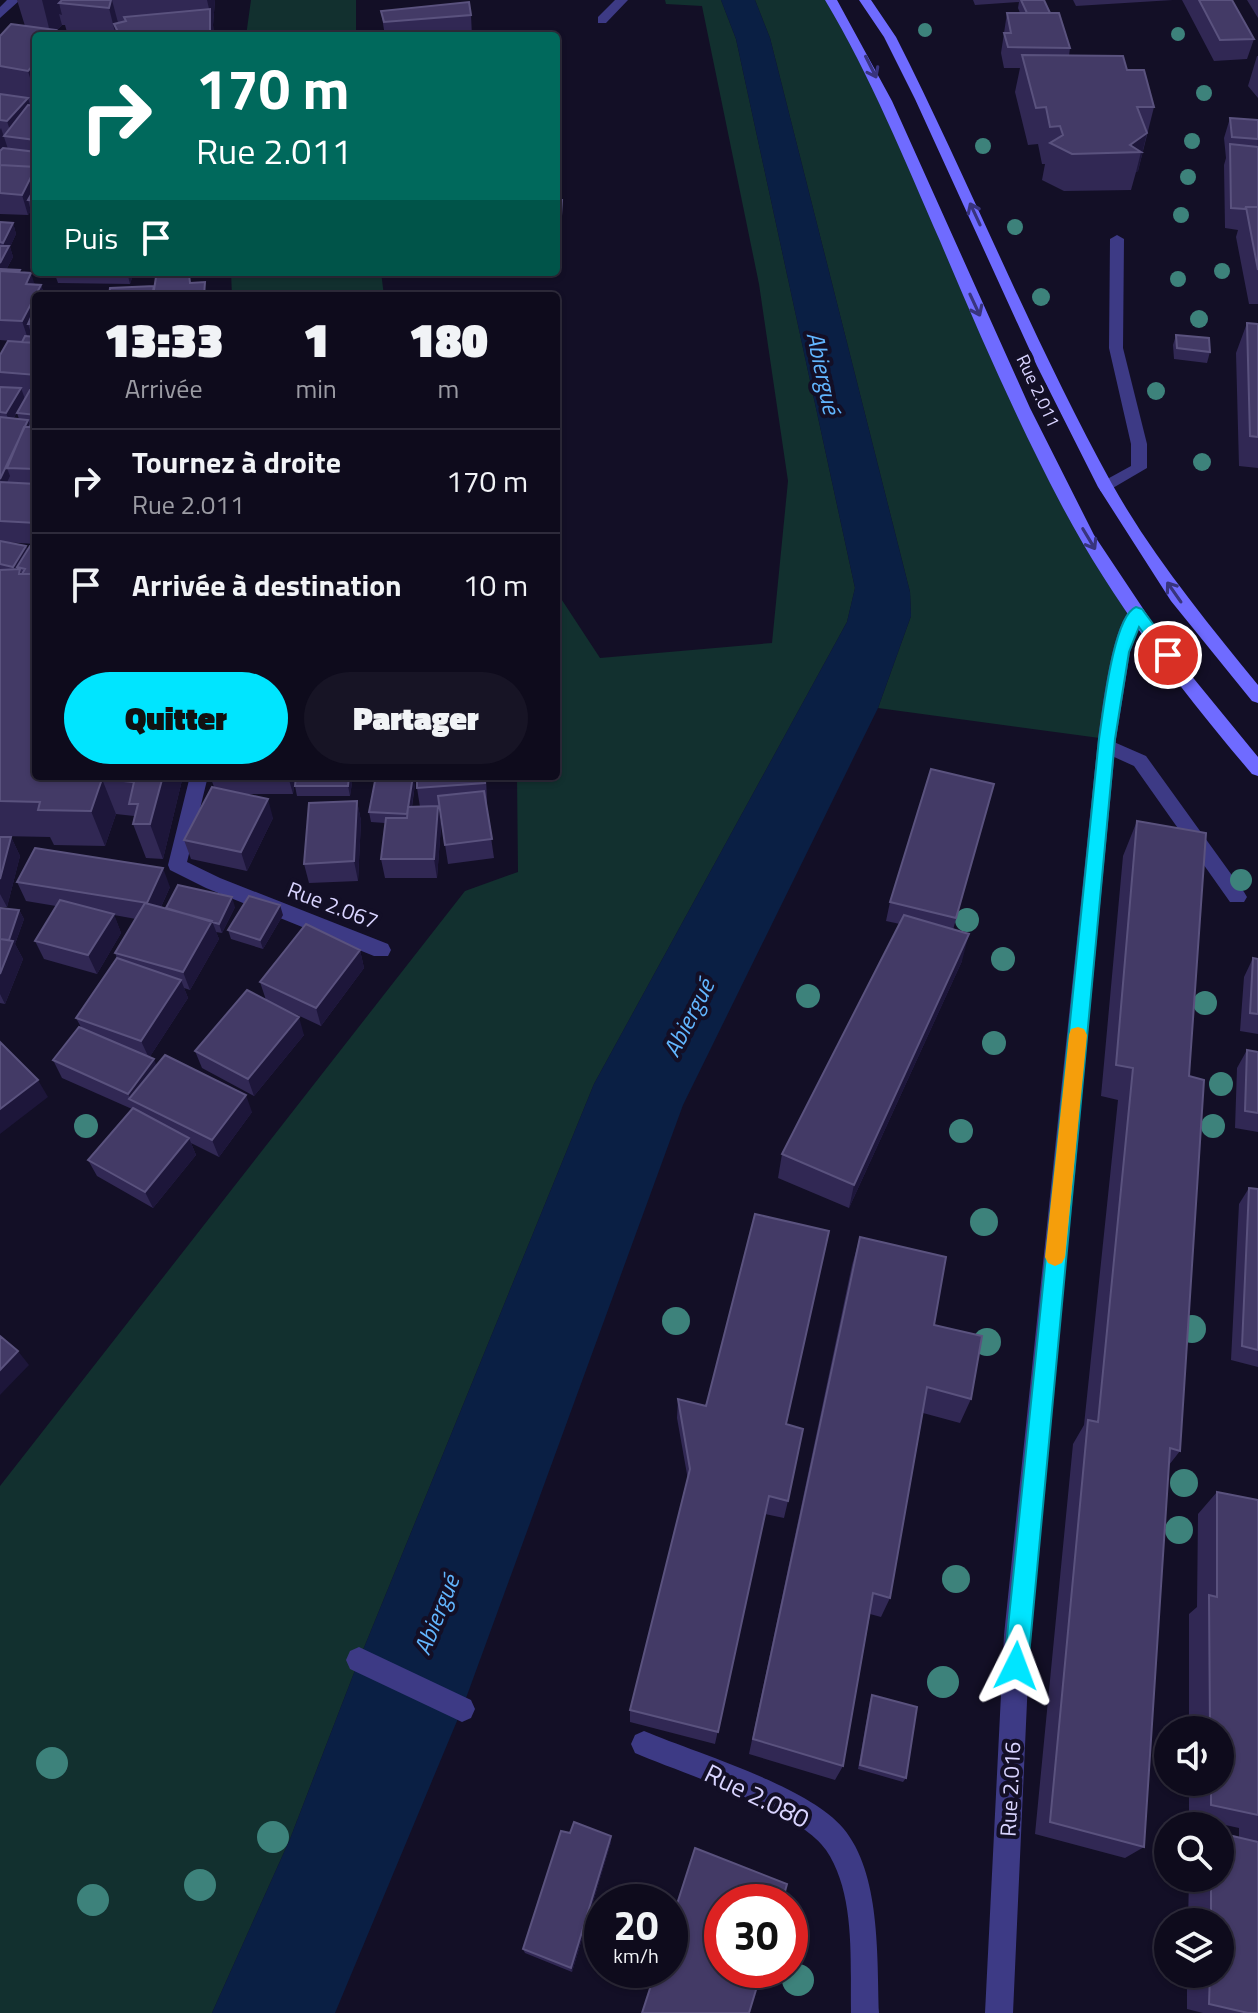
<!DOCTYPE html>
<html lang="fr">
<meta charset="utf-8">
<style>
:root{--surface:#0e0b1c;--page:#171425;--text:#f1f3f6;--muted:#9b9ba3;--line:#2e2b3b;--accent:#00e5ff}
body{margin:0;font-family:"Titillium Web",sans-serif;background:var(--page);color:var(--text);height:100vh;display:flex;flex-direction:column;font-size:30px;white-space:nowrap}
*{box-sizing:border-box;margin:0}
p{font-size:26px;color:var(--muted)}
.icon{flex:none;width:44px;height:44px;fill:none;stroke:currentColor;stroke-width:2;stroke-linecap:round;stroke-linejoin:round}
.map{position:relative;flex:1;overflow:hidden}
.side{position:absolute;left:32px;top:292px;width:528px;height:488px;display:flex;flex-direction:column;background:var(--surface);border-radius:8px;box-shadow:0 2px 6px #0004,0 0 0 2px var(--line)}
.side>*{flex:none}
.hud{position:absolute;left:32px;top:32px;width:528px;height:244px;border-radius:8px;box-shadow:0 2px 6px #0004,0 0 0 2px var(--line);background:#00695c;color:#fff;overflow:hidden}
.buttons{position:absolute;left:1154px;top:1716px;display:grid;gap:16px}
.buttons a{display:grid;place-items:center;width:80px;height:80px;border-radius:50%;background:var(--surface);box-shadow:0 2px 6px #0004,0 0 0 2px var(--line);font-size:40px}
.speed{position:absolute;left:584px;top:1884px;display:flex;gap:16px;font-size:40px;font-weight:700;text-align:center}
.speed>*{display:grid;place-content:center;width:104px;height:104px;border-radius:50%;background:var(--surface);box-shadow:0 2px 6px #0004,0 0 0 2px var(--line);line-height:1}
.speed small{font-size:20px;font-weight:400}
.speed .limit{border:12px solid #d22;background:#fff;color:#111}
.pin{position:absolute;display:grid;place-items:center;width:68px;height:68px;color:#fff;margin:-34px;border:4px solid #fff;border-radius:50%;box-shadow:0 2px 8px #0007}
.me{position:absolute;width:88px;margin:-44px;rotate:3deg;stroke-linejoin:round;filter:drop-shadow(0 0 6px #0008)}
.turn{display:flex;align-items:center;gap:28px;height:168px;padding:0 32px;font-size:36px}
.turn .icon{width:104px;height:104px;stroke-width:2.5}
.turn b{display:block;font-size:56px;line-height:68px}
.then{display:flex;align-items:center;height:76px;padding:0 32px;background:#0003;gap:16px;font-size:30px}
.eta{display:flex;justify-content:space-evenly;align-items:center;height:136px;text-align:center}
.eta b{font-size:48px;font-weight:800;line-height:56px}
.action{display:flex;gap:16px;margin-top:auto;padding:16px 32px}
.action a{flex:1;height:92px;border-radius:48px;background:var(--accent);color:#111;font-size:32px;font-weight:800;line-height:92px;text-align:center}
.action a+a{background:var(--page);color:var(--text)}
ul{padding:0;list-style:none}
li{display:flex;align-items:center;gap:24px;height:104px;padding:0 32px;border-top:2px solid var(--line)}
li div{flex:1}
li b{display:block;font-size:30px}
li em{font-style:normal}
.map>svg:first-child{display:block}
.green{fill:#12302f}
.water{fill:#0a1f44}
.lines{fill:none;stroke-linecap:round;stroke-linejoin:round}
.lane{fill:#3d3a85;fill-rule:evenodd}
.street{fill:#3d3a85;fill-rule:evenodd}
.secondary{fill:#6f6bff;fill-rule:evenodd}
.tree{fill:#3d827b}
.wall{fill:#312854;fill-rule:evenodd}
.shaded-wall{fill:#1d163a}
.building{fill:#433a66;stroke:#5a527e;stroke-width:2}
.oneway{stroke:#38347d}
.route{fill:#00e5ff;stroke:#0095a6;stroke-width:2}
.slow{fill:#f59e0b}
.labels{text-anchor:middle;stroke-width:8;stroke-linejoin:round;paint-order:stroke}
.far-street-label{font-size:18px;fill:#d9d4ff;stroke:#130f26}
.street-label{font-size:22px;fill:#d9d4ff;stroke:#130f26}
.water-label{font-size:24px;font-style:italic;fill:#62b6ff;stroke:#130f26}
.near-street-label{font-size:26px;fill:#d9d4ff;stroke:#130f26}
</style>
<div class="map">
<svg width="1258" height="2013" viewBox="0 0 1258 2013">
<rect width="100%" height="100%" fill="#130f26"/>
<path class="green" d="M251,0H356V36H246Z
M665,0H721L736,39L855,588L847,622L594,1084L359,1660L290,1839L212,2013H0V1486L465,891L518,872L517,776H556V591L600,658L772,643L788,481L759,284L702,6L666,4Z
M755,0H831L1048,461L1136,612L1107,739L878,708L911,616L910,592L770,38Z
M231,272H381L384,296H232Z"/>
<path class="water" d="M721,0H755L770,38L910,592L911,616L878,708L683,1105L462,1709L335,2013H212L290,1839L359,1660L594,1084L847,622L855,588L736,39Z"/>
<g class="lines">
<path class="lane" d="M615,0H628L606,23H598V17Z
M1117,235L1124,239L1123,348L1147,444V468L1106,492L1100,491V483L1131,466V444L1109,348L1110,239Z
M1107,739L1146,756L1244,892L1247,897L1244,902H1230L1134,766L1101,751L1098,746L1101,741Z"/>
<path class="street" d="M7,0H20L0,18V7Z
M1136,606L1144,612L1130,652L1116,739L1030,1635L1013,2013H985L1004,1635L1098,739C1102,714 1112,614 1136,606Z
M190,776H208L187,862L220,878L388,944L391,950L388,956H374L206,888L170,870L168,865Z
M359,1647L471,1700L475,1709L471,1718L462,1722L350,1669L346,1660L350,1651Z
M644,1731C696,1753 808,1786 843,1828C881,1873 877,1957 879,2013H851C850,1962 856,1894 826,1850C799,1810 681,1773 635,1753L631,1744L635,1735Z"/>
<path class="secondary" d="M825,0H837L892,101L1030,408L1094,535L1172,652L1258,757V776L1252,774C1181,690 1114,604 1062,506C1017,421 978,331 940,241C904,159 871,77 825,0Z
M859,0H871L896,37C971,185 1032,339 1112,484C1153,557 1206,621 1258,685V703L1252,701L1171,601L1098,487L1037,366L915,99L884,37Z"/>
</g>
<g class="tree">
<circle cx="925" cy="30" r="7"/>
<circle cx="1178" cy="34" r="7"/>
<circle cx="1204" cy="93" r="8"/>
<circle cx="1192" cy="141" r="8"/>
<circle cx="983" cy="146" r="8"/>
<circle cx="1188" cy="177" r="8"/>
<circle cx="1181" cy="215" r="8"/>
<circle cx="1015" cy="227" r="8"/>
<circle cx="1222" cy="271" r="8"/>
<circle cx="1178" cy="279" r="8"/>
<circle cx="1041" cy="297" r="9"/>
<circle cx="1199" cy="319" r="9"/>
<circle cx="1156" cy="391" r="9"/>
<circle cx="1202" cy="462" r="9"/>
<circle cx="1241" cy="880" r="11"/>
<circle cx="967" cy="920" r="12"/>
<circle cx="1003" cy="959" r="12"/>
<circle cx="808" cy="996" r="12"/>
<circle cx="1205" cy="1003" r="12"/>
<circle cx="994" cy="1043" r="12"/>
<circle cx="1221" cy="1084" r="12"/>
<circle cx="86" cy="1126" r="12"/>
<circle cx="1213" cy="1126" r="12"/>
<circle cx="961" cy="1131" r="12"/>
<circle cx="984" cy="1222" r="14"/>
<circle cx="676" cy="1321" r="14"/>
<circle cx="1192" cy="1329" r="14"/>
<circle cx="987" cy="1342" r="14"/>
<circle cx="1184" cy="1483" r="14"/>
<circle cx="1179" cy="1530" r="14"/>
<circle cx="956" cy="1579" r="14"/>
<circle cx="943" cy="1682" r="16"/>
<circle cx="52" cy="1763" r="16"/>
<circle cx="273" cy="1837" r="16"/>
<circle cx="200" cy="1885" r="16"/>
<circle cx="93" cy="1900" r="16"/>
<circle cx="798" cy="1980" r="16"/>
</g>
<path class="wall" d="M17,0H215L213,25L214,36H68L65,25H62L56,31L58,36H36V221H34L31,211L28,215L0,214V36L25,26Z
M973,0H1044L1070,48L1069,56L1127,70L1154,107L1138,171L1136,172L1131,190L1064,191L1042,180L1045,164H1042L1038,144L1028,145L1015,92L1020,68H1004L1001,53L1007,13H1020L1018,8L1019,2L975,5Z
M1073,0H1173L1076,6Z
M1182,0H1232L1254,39L1247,59L1214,61Z
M1247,0H1258V18Z
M381,11L471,15L472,36H385Z
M1257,56H1258V98L1248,86Z
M1230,118L1258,120V304H1249L1236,237L1238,230L1225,228L1224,165L1226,158L1224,138Z
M556,200H562L561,227H556Z
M0,222L13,223L16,234L10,247L13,257L6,270L20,272L35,284L41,285L43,291L36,296V544L2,542L26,546L28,550L183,776L163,859L146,858L133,824L134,816L116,814L105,846L54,845L50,837L0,836V355L22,342L0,340ZM25,400L17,413L19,419H13Z
M54,272H134L130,284L58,283Z
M1247,323L1258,324V468L1239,466L1236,353Z
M1176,335L1210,352L1207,363L1174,359L1173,345Z
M210,776H295L293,794H244L273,818L247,871L191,859L184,840L214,787Z
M296,776H353L350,796H297L295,786Z
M486,776L487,803H486L494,858L448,864L439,806L434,807L438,806L441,826L437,878H385L381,859L385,823L371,822L369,812L415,784L412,807H420L417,788Z
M994,784L953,930L962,961L849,1208L778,1178L782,1154L900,924L886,921L890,902Z
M357,801L361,821L358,881L309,883L304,864Z
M1137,821L1189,1076L1180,1451L1169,1465L1144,1847L1125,1858L1035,1834L1073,1444L1084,1425L1118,1100L1101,1096L1123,856Z
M0,837H11L20,856L7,907H0Z
M17,882L170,887L161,907L166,908L235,907L222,933L216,932L219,939L190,990L184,988L188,998L149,1058L156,1065L252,1112L219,1157L191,1143L196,1155L153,1208L97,1176L88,1160L132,1109L62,1078L53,1060L82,1029L76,1018L117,958L115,953L136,919L114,915L121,933L97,974L44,959L35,941L56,906L26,901Z
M0,908L19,910L24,919L15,944L23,959L5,1004L0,1003Z
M283,915L263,949L231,939L228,930Z
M360,950L364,968L321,1026L274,1004L304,1035L254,1096L202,1068L195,1051L266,1000L260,982Z
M1253,958L1258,959V1034L1240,1031L1244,977Z
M1247,1050L1258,1052V1132L1235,1128L1237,1068Z
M1249,1188L1258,1189V1367L1231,1360L1239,1204Z
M860,1237L934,1325L971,1399L960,1423L923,1413L890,1598L881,1617L870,1614L843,1766L835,1780L749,1754L852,1265Z
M678,1399L786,1424L788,1501L784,1518L765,1514L715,1744L630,1722V1710L688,1480L677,1418Z
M1217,1492L1258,1500V2013H1203L1187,2009V1974H1220V1922H1188L1189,1878H1220L1239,1838V1828L1189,1817V1782H1220V1730H1189V1614L1197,1607L1198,1514Z
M872,1695L906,1778L903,1782L858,1769L870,1700Z
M570,1833L611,1842L572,1972L525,1953L523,1949Z"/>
<path class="shaded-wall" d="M42,0H68L59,3L62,15L59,14L62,25L56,31L58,36H51Z
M111,0H112L121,34L114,24L117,36H116L109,8Z
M207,0H215L213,25L214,36H210V13Z
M36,62V98L28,71Z
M28,98L34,119L12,137L7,121Z
M1,128L8,149L0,158V130Z
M1147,133L1138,171L1136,172L1141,152L1130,145Z
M36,169V201L28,200L31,211L28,215L22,195Z
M13,223L16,234L10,247L13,257L2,277L0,272V263L6,252L3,243Z
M127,272H134L130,284Z
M31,273L37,292L41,285L44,296H36V324H28L32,336L29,342L22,321L26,284Z
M21,388L25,399L10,424L6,413Z
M28,420L32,430L7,468L10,476L3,491L0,479Z
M26,546L30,557L17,567L19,573L20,569L34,606L17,577L13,567Z
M163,776H183L163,859L150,824Z
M288,776H295L293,794Z
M349,776H353L350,796L348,786Z
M413,776L415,784L409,824L407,814Z
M102,779L116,814L105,846L91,811Z
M268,799L273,818L247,871L241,852Z
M357,801L361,821L358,881L354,861Z
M438,806L441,826L437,878L434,859Z
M11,837L20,856L7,907L0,894V879Z
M163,868L170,887L154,922L147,903Z
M232,897L235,907L222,933L219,924Z
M280,905L283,915L263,949L260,940Z
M19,910L24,919L15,944L23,959L5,1004L0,994V974L9,940Z
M114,914L121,933L97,974L88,955Z
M212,921L219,939L190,990L183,972Z
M969,934L962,961L849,1208L854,1185Z
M360,950L364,968L321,1026L316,1008Z
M181,980L188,998L149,1058L141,1041Z
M299,1017L304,1035L254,1096L248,1079Z
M154,1059L161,1077L131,1100L128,1094Z
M38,1080L48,1097L0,1134V1109Z
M246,1095L252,1112L219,1157L212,1140Z
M189,1138L196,1155L153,1208L145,1192Z
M18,1351L29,1365L0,1395V1370Z
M611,1836V1842L572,1972L571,1968Z"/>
<path class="building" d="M62,0H111L109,8L59,3Z
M1021,0H1044L1050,13H1027Z
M1199,0H1232L1254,39L1220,40Z
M469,2L471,15L384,22L381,11Z
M210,9V36H120L114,24L126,21L124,17Z
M1007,13H1059L1070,48L1008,47L1004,33H1011Z
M11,24L56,30L51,36H36V62L28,71L0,66V36Z
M1022,55L1123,56L1127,70H1144L1154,107H1137L1147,133L1130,145L1141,152L1072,154L1050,143L1063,135L1060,126L1050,127L1046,107L1036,108Z
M0,94L28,98L7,121L0,120Z
M28,105L36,106V140L4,136Z
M1230,118L1258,120V139L1232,137Z
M1230,144L1258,147V207H1246L1245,209L1231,208Z
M3,148L36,152V167L0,165V151Z
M0,165L36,167L22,195L0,193Z
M36,186V201L28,200Z
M556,200H562L561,216H556Z
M1246,207H1258V270Z
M0,222L13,223L3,243L0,242Z
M0,246H9L0,263Z
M0,269L20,270L19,272L0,271Z
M0,271L31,273L26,284L41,285L22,321L0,320Z
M189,274L190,283L205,282L204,296H153L156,277Z
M154,286L152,296H109L110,288Z
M42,291L93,293L91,296H40Z
M36,306V324H28Z
M1247,323L1258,324V437L1250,436Z
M1176,335L1209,338L1210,352L1177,348Z
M25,336L36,337V343L22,342Z
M8,341L36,343V375L0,372V355Z
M0,387L21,388L6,413L0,412Z
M30,390H36V415L17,413Z
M0,417L28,420L0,479Z
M32,420H36V427H30Z
M24,427H36V469L7,468Z
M0,482L36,484V523L0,521Z
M0,541L26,546L13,567L0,564Z
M30,546L36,547V574H22L25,569L17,567Z
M20,569L19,574H36V776H163L150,824H133L138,804H129L134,782L102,779L91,811L38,810L40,802L0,801V570Z
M931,769L994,784L956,918L890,902Z
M296,776H349L348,786H295Z
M376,776H413L407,814L369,812Z
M417,776H485V783L417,788Z
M212,787L268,799L241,852L184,840Z
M484,791L492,839L445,845L438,796Z
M357,801L354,861L304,864L309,803Z
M438,806L434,859H381L386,818H407L408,807Z
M1137,821L1206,833L1189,1076L1204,1080L1180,1451L1170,1448L1144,1847L1050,1822L1088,1420L1098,1422L1133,1068L1116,1065Z
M0,837H11L0,879Z
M35,848L163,868L147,903L17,882Z
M178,885L232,897L219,924L166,908Z
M249,896L280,905L260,940L228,930Z
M60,900L114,914L88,955L35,941Z
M145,903L212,921L183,972L115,953Z
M0,908L19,910L9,940L0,939Z
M904,915L969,934L854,1185L782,1154Z
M306,924L360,950L316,1008L260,982Z
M0,939L13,941L0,974Z
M117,958L181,980L141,1041L76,1018Z
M1253,958L1258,959V1014L1250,1013Z
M247,990L299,1017L248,1079L195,1051Z
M79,1027L154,1059L128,1094L53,1060Z
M0,1042L38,1080L0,1109Z
M1247,1050L1258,1052V1113L1245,1111Z
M165,1055L246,1095L212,1140L129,1099Z
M133,1108L189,1138L145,1192L88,1160Z
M1249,1188L1258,1189V1350L1242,1346Z
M755,1214L829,1231L786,1424L803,1429L788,1501L769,1496L718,1732L630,1710L690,1469L678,1399L706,1406Z
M860,1237L946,1257L934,1325L982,1336L971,1399L927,1387L890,1598L873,1593L843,1766L753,1739Z
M0,1336L18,1351L0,1370Z
M1217,1492L1258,1500V1815L1211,1805V1782H1220V1730H1210L1209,1595L1217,1597Z
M872,1695L917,1707L906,1778L860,1765Z
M574,1822L611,1836L571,1968L523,1949L561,1831L570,1833Z
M1220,1833L1258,1842V2013H1248L1209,2004L1210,1974H1220V1922H1211V1878H1220Z
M695,1848L787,1884L782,1902H722V1970H762L749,2013H642L656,1970H670V1926Z"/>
<defs><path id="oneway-shaft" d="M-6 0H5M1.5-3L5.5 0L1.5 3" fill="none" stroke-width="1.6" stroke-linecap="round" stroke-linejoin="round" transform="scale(2)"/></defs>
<g class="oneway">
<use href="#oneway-shaft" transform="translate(871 67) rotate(63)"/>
<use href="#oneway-shaft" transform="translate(975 214) rotate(-115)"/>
<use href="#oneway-shaft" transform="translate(975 305) rotate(65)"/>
<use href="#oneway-shaft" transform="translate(1089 539) rotate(59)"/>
<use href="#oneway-shaft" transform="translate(1174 592) rotate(-125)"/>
</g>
<path class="route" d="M1136,607L1142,609L1176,655L1168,661L1162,659L1139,627L1129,652L1115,739L1028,1666L1024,1675L1016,1678L1008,1675L1004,1666L1099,739C1103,714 1113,616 1136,607Z"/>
<path class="slow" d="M1078,1027L1084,1029L1087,1035L1065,1257L1062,1263L1055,1266L1048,1263L1045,1257L1069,1035L1071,1029Z"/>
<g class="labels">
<g class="far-street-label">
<text transform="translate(1038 391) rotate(65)" y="6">Rue 2.011</text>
</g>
<g class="street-label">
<text transform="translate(333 905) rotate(21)" y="8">Rue 2.067</text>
<text transform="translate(1010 1789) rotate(-87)" y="8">Rue 2.016</text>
</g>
<g class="water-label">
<text transform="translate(823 373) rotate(78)" y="8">Abiergué</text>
<text transform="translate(689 1018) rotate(-63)" y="8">Abiergué</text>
<text transform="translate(437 1615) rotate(-68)" y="8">Abiergué</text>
</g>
<g class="near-street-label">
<text transform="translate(757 1796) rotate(26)" y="9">Rue 2.080</text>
</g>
</g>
</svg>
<div class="buttons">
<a><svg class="icon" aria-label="sound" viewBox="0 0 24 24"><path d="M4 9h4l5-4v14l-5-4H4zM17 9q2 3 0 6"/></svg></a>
<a><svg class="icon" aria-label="search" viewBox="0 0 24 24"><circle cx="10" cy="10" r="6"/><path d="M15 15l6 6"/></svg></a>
<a><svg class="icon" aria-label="layers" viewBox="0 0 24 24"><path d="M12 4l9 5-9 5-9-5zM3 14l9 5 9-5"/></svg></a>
</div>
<div class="speed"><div>20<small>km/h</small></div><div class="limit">30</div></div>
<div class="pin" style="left:1168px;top:655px;background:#d93025"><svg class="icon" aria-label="arrive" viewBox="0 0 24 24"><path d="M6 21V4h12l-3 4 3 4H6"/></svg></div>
<svg class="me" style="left:1016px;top:1666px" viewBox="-20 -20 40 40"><path d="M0-17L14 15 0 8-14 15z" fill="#00e5ff" stroke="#fff" stroke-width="4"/></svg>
<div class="hud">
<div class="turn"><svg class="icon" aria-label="right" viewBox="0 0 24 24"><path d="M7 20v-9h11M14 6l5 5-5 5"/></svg><div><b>170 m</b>Rue 2.011</div></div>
<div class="then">Puis<svg class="icon" aria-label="arrive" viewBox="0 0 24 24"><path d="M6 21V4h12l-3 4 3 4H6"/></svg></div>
</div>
<section class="side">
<div class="eta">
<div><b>13:33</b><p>Arrivée</p></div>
<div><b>1</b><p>min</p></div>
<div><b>180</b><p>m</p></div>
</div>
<ul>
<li><svg class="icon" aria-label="right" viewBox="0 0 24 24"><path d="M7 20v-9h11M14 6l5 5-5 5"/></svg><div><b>Tournez à droite</b><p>Rue 2.011</p></div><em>170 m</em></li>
<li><svg class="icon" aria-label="arrive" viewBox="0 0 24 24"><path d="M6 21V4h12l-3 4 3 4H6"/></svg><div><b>Arrivée à destination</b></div><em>10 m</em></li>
</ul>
<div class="action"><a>Quitter</a><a>Partager</a></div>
</section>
</div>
